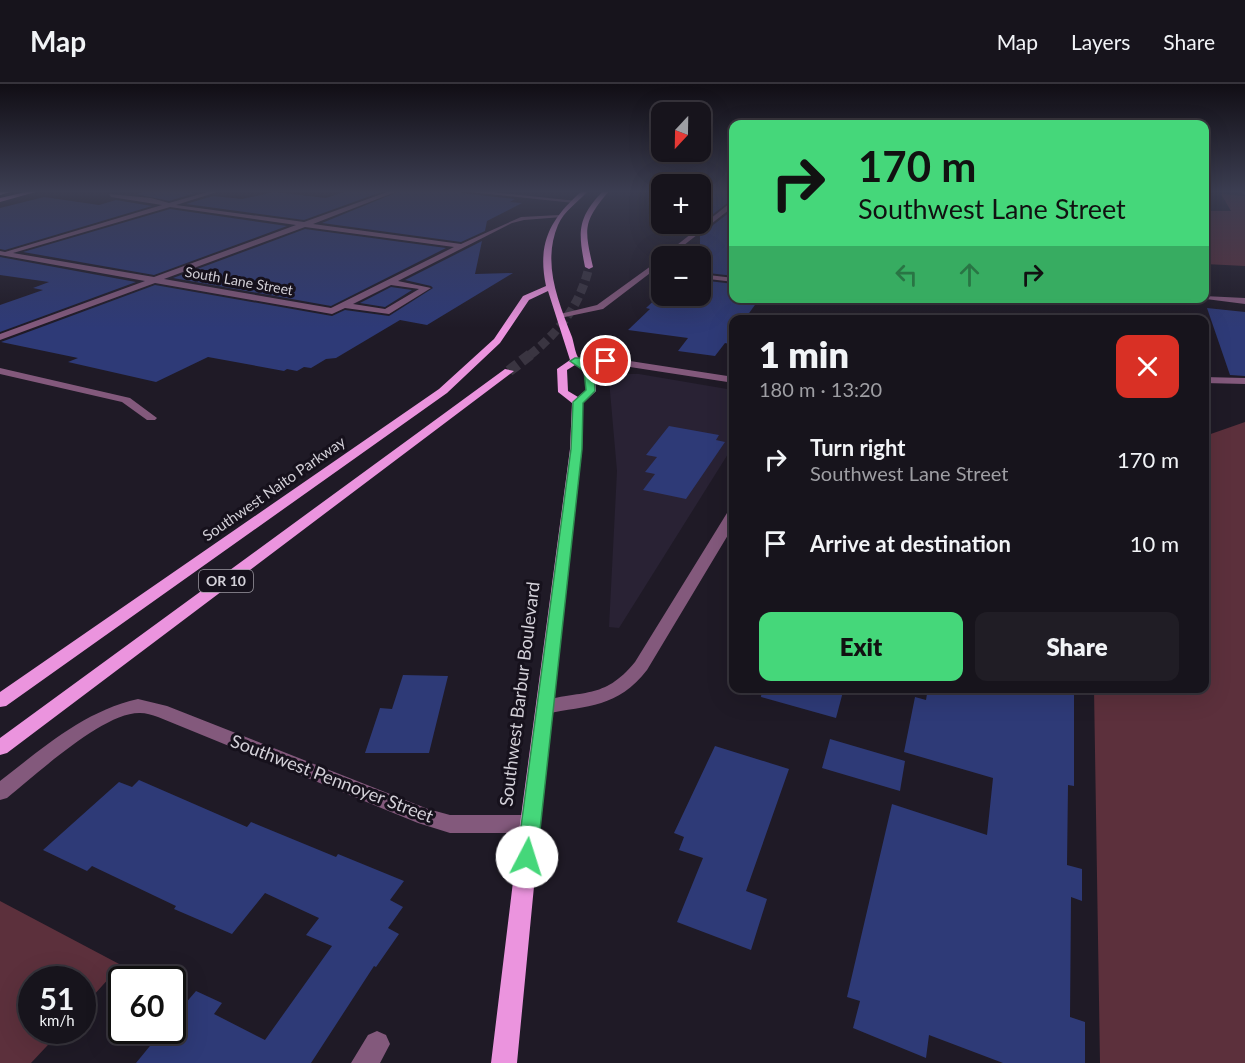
<!DOCTYPE html>
<meta charset="utf-8">
<style>
:root{--surface:#17141c;--page:#201d25;--text:#f1f3f6;--muted:#9e9ea3;--line:#36333b;--accent:#45d77a}
body{margin:0;font-family:Lato,sans-serif;background:var(--page);color:var(--text);height:100vh;display:flex;flex-direction:column;font-size:22px;white-space:nowrap}
*{box-sizing:border-box;margin:0}
p{font-size:20px;color:var(--muted)}
.icon{flex:none;width:33px;height:33px;fill:none;stroke:currentColor;stroke-width:2;stroke-linecap:round;stroke-linejoin:round}
.map{position:relative;flex:1;overflow:hidden}
.sheet{position:absolute;left:729px;top:231px;width:480px;height:378px;display:flex;flex-direction:column;background:var(--surface);border-radius:12px;box-shadow:0 6px 24px #0002,0 0 0 2px var(--line)}
.sheet>*{flex:none}
.top-card{position:absolute;left:729px;top:36px;width:480px;height:183px;border-radius:12px;box-shadow:0 6px 24px #0002,0 0 0 2px var(--line);background:#45d77a;color:#111;overflow:hidden}
.needle{width:39px;rotate:202deg}
.fabs{position:absolute;left:651px;top:18px;display:grid;gap:12px}
.fabs a{display:grid;place-items:center;width:60px;height:60px;border-radius:12px;background:var(--surface);box-shadow:0 6px 24px #0002,0 0 0 2px var(--line);font-size:30px}
.speed{position:absolute;left:18px;top:882px;display:flex;gap:12px;font-size:30px;font-weight:700;text-align:center}
.speed>*{display:grid;place-content:center;width:78px;height:78px;border-radius:50%;background:var(--surface);box-shadow:0 6px 24px #0002,0 0 0 2px var(--line);line-height:1}
.speed small{font-size:15px;font-weight:400}
.speed .limit{border:3px solid #111;border-radius:9px;background:#fff;color:#111}
.pin{position:absolute;display:grid;place-items:center;width:51px;height:51px;color:#fff;margin:-26px;border:3px solid #fff;border-radius:50%;box-shadow:0 2px 6px #0007}
.me{position:absolute;width:66px;margin:-33px;rotate:5deg;stroke-linejoin:round;filter:drop-shadow(0 0 4px #0008)}
.turn{display:flex;align-items:center;gap:21px;height:126px;padding:0 30px;font-size:27px}
.turn .icon{width:78px;height:78px;stroke-width:2.5}
.turn b{display:block;font-size:42px;line-height:51px}
.lanes{display:flex;align-items:center;height:57px;padding:0 30px;background:#0003;justify-content:center;gap:30px;direction:ltr}
.lanes .off{opacity:.35}
.round{display:grid;place-items:center;flex:none;width:63px;height:63px;border-radius:12px;background:var(--page)}
.headline{display:flex;align-items:center;justify-content:space-between;height:102px;padding:0 30px}
h1{font-size:36px;font-weight:800;line-height:45px}
.cta{display:flex;gap:12px;margin-top:auto;padding:12px 30px}
.cta a{flex:1;height:69px;border-radius:12px;background:var(--accent);color:#111;font-size:24px;font-weight:800;line-height:69px;text-align:center}
.cta a+a{background:var(--page);color:var(--text)}
ul{padding:0;list-style:none}
li{display:flex;align-items:center;gap:18px;height:84px;padding:0 30px}
li div{flex:1}
li b{display:block;font-size:22px}
li em{font-style:normal}
header{display:flex;align-items:center;gap:36px;box-sizing:border-box;height:84px;padding:0 30px;background:var(--surface);border-bottom:2px solid var(--line)}
header strong{font-size:28px}
nav{display:flex;gap:33px;margin-inline-start:auto;font-size:21px}
.map>svg:first-child{display:block}
.built{fill:#292234}
.green{fill:#5c303c}
.building{fill:#2e3a77}
.lines{fill:none;stroke-linecap:round;stroke-linejoin:round}
.major-tunnel-far1{stroke:#3a3541;stroke-width:9;stroke-dasharray:9 4.5;stroke-linecap:butt}
.major-tunnel{stroke:#3a3541;stroke-width:11;stroke-dasharray:11 5;stroke-linecap:butt}
.minor{fill:#83597c;fill-rule:evenodd}
.major{fill:#eb94de;fill-rule:evenodd}
.highway{fill:#febef3;fill-rule:evenodd}
.route{fill:#45d77a;stroke:#2d8c4f;stroke-width:1.5}
.labels{text-anchor:middle;stroke-width:6;stroke-linejoin:round;paint-order:stroke}
.far-street-label{font-size:14px;fill:#d3d0d8;stroke:#16111c}
.shield{fill:#16111c;stroke:#9a97a0;stroke-width:1.5}
.shield-label{font-size:14px;font-weight:bold;fill:#d3d0d8}
.street-label{font-size:15px;fill:#d3d0d8;stroke:#16111c}
.near-street-label{font-size:18px;fill:#d3d0d8;stroke:#16111c}
</style>
<header>
<strong>Map</strong>
<nav><a>Map</a><a>Layers</a><a>Share</a></nav>
</header>
<div class="map">
<svg width="1245" height="979" viewBox="0 0 1245 979">
<rect width="100%" height="100%" fill="#1f1a26"/>
<path class="built" d="M623,290H639L733,306V362L619,544L609,543L617,387L609,296L613,292Z"/>
<path class="green" d="M1221,110L1245,112V182L1205,180V127H1231Z
M1245,338V979H1100L1094,605L1204,604L1205,352Z
M0,817L121,881L83,923L82,896H32V946L61,947L31,979H0Z"/>
<path class="building" d="M149,107H174L195,109L169,117L136,110Z
M347,107H384L304,136L186,120L213,112L242,115L274,108L326,114Z
M400,107H459L461,109L515,115L510,118L522,119L487,137L485,147L461,158L322,139Z
M700,107L734,109V114L700,140Z
M44,113L99,121L116,116L152,122L5,166L0,165V124Z
M170,125L287,142L154,191L23,168Z
M734,125V192L700,188V172L705,167H700V151Z
M305,145L446,164L331,222L173,194Z
M482,157L475,190L513,189L427,241L400,236L336,274L326,275L311,284L304,283L297,287L287,285L284,287L208,273L156,298L68,278L78,274L1,258L155,201L332,232L345,226L389,232L433,204L431,202L405,196Z
M0,173L136,198L0,248V221L43,206L33,204L49,198L0,191Z
M700,196L734,200V214H760L744,236H734V261L725,259L715,272L678,267L688,254L628,246L650,225L646,224L662,209V212H700Z
M391,203L412,206L385,223L360,219Z
M1207,224L1245,228V292L1230,291Z
M669,342L719,351L716,356L725,358L686,415L643,406L655,390L645,388L657,373L646,371Z
M403,591L448,592L429,669H365L380,624L392,625Z
M762,604H844L836,634L761,613Z
M928,604H1074V702L1068,701L1067,781L1082,785V817L1071,813L1070,933L1085,938V979H1003L929,951L926,974L853,944L860,917L847,913L892,720L987,751L993,694L904,668L915,613L926,616Z
M830,655L905,677L900,707L822,684Z
M715,662L789,685L746,807L767,815L751,866L677,838L703,774L679,766L684,753L674,749Z
M139,696L247,743L251,738L336,773L338,770L404,797L390,816L403,823L388,844L399,850L376,883L374,882L311,979H136L163,946H172V935L196,907L222,919L214,930L265,956L332,862L306,851L319,834L265,809L232,850L174,825L176,822L92,782L87,787L43,766L119,698L132,703Z"/>
<g class="lines">
<path class="major-tunnel-far1" d="M530,271C560,247 580,221 589,183"/>
<path class="major-tunnel" d="M509,287L531,270"/>
<path class="minor" d="M211,107H220L176,121L304,138L390,107H398L313,140L461,160L521,133L559,131L562,133L524,136L512,139L398,197L431,204L389,230L345,224L332,230L155,199L0,256V250L145,197L0,171V167L5,168L162,121L111,113L109,110L151,114L169,119ZM170,123L296,141L154,193L13,169ZM305,143L454,163L331,224L164,195ZM391,201L419,205L385,225L353,220Z
M461,107H481L577,117L574,119Z
M1240,107H1245V111Z
M734,116V122L670,172H663Z
M662,174V180L603,225L560,234L556,231L597,221Z
M700,190L734,194V198L700,194Z
M1204,212L1245,214V220L1198,214H1204Z
M575,274L617,275L734,293V299L617,281L571,279V275Z
M0,284L130,314L157,334L155,336H147L122,318L0,290Z
M1204,293L1245,294V300L1204,299Z
M734,425V441L647,586C617,624 589,621 545,630L539,628L536,623L539,618C582,605 603,617 635,578L727,429Z
M138,615L167,622L428,725L450,731H530L537,734L540,740L537,746L530,749H450L418,739L158,633C152,631 146,629 140,629C103,628 36,691 7,714L0,716V697C43,664 84,627 138,615Z
M377,947L386,951L390,960L380,979H351L368,951Z"/>
<path class="major" d="M30,107H39L0,118V114Z
M582,107H588C578,118 564,127 558,141C542,179 558,217 572,253C574,259 575,269 579,275C582,279 590,281 594,285L596,307L583,319L582,365L540,740L517,979H491L520,740L570,365L572,319L558,308L557,285L570,276L548,207L529,216L500,259L447,309L6,622L0,623V608L439,305L494,255L523,212L546,202C537,159 550,135 582,107ZM575,281L584,286L586,306L578,313L568,307L567,286Z
M603,107H609C583,138 584,144 593,183L589,185L585,183C578,148 577,134 603,107Z
M505,285L514,287L7,669L0,671V654Z"/>
<path class="highway" d="M0,107H14L0,111Z"/>
</g>
<linearGradient id="sky" x2="0" y2="1"><stop stop-color="#110e15"/><stop offset="0.44" stop-color="#3c3e52"/><stop offset="1" stop-color="#3c3e52" stop-opacity="0"/></linearGradient>
<rect width="1245" height="244" fill="url(#sky)"/>
<path class="route" d="M606,274L611,277L610,279L586,280L594,285L595,307L583,319L582,365L537,773L534,779L527,782L520,779L517,773L571,365L573,318L586,306L584,287L570,277L575,274Z"/>
<g class="labels">
<g class="far-street-label">
<text transform="translate(239 197) rotate(10)" y="5">South Lane Street</text>
</g>
<rect class="shield" x="199" y="486" width="54" height="22" rx="4.5"/>
<g class="shield-label">
<text x="226" y="502">OR 10</text>
</g>
<g class="street-label">
<text transform="translate(274 405) rotate(-35)" y="5">Southwest Naito Parkway</text>
</g>
<g class="near-street-label">
<text transform="translate(520 610) rotate(-83)" y="6">Southwest Barbur Boulevard</text>
<text transform="translate(332 695) rotate(21)" y="6">Southwest Pennoyer Street</text>
</g>
</g>
</svg>
<div class="fabs">
<a><svg class="needle" viewBox="-14 -14 28 28"><path d="M0-13l5 13h-10z" fill="#e53935"/><path d="M0 13l5-13h-10z" fill="#9e9ea3"/></svg></a>
<a>+</a>
<a>−</a>
</div>
<div class="speed"><div>51<small>km/h</small></div><div class="limit">60</div></div>
<div class="pin" style="left:606px;top:277px;background:#d93025"><svg class="icon" aria-label="arrive" viewBox="0 0 24 24"><path d="M6 21V4h12l-3 4 3 4H6"/></svg></div>
<svg class="me" style="left:527px;top:773px" viewBox="-20 -20 40 40"><circle r="19" fill="#fff"/><path d="M0-13L10 11 0 6-10 11z" fill="#45d77a"/></svg>
<div class="top-card">
<div class="turn"><svg class="icon" aria-label="right" viewBox="0 0 24 24"><path d="M7 20v-9h11M14 6l5 5-5 5"/></svg><div><b>170 m</b>Southwest Lane Street</div></div>
<div class="lanes"><svg class="icon off" aria-label="left" viewBox="0 0 24 24"><path d="M17 20v-9H6M10 6l-5 5 5 5"/></svg><svg class="icon off" aria-label="ahead" viewBox="0 0 24 24"><path d="M12 20V5M6 11l6-6 6 6"/></svg><svg class="icon" aria-label="right" viewBox="0 0 24 24"><path d="M7 20v-9h11M14 6l5 5-5 5"/></svg></div>
</div>
<section class="sheet">
<div class="headline"><div><h1>1 min</h1><p>180 m · 13:20</p></div><a class="round" style="background:#d93025;color:#fff"><svg class="icon" aria-label="close" viewBox="0 0 24 24"><path d="M6 6l12 12M18 6L6 18"/></svg></a></div>
<ul>
<li><svg class="icon" aria-label="right" viewBox="0 0 24 24"><path d="M7 20v-9h11M14 6l5 5-5 5"/></svg><div><b>Turn right</b><p>Southwest Lane Street</p></div><em>170 m</em></li>
<li><svg class="icon" aria-label="arrive" viewBox="0 0 24 24"><path d="M6 21V4h12l-3 4 3 4H6"/></svg><div><b>Arrive at destination</b></div><em>10 m</em></li>
</ul>
<div class="cta"><a>Exit</a><a>Share</a></div>
</section>
</div>
